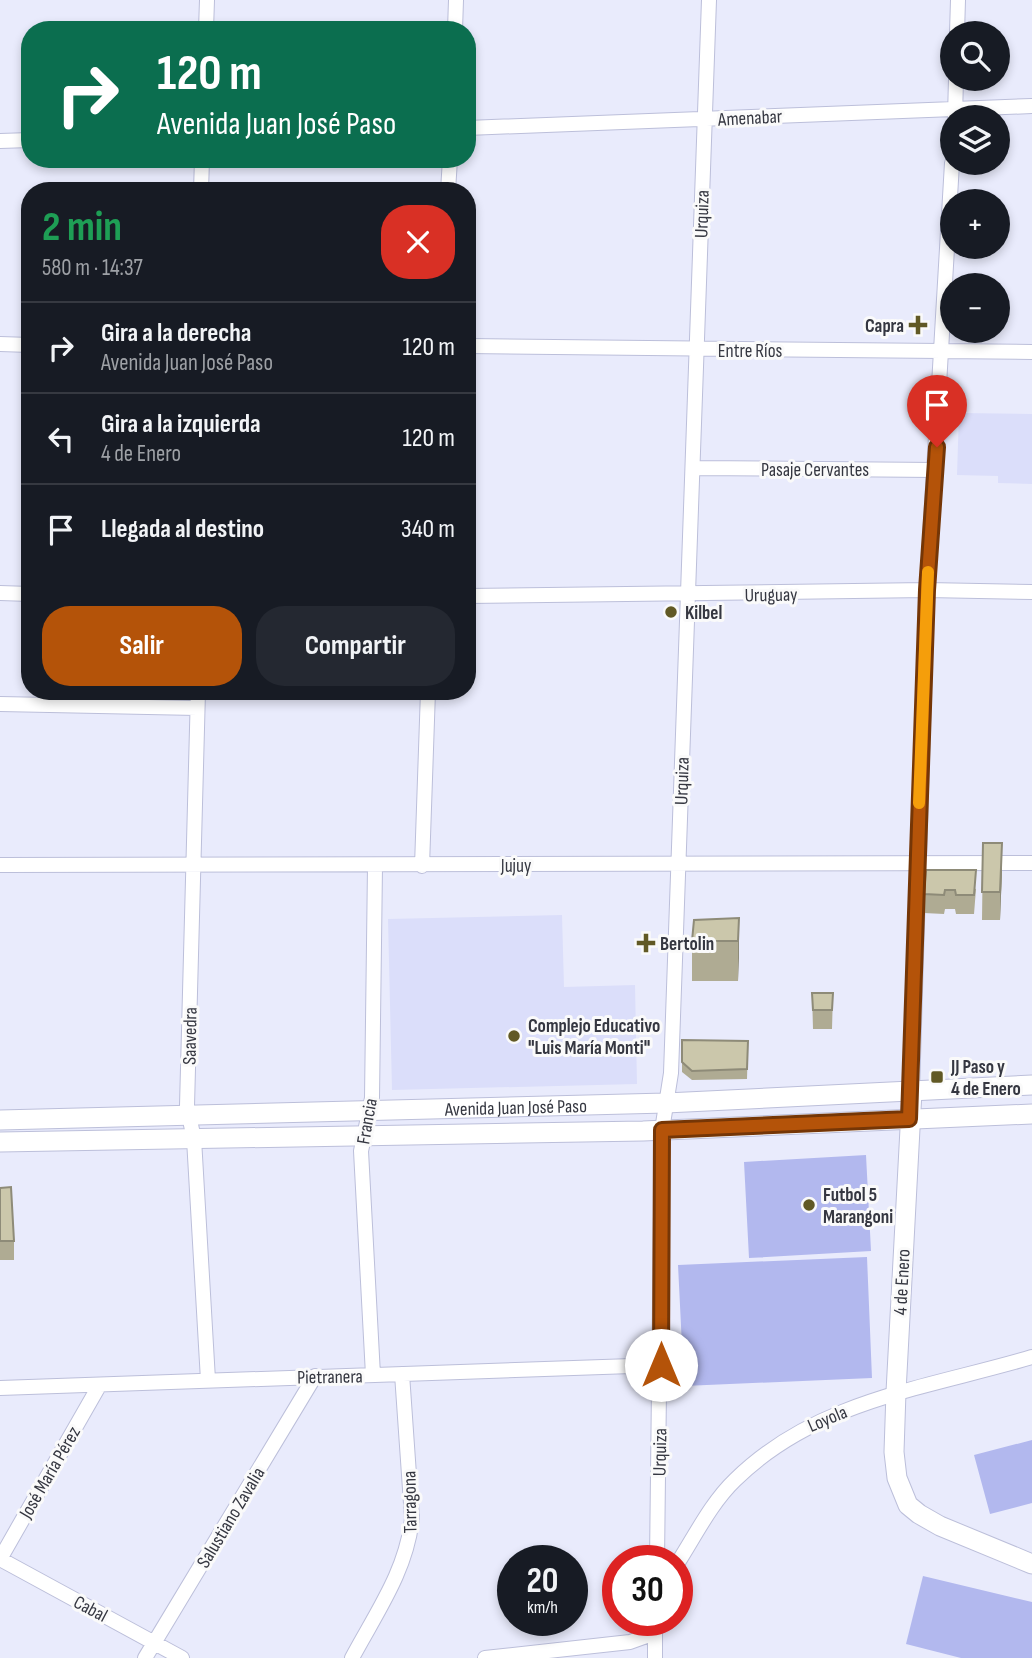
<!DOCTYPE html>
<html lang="es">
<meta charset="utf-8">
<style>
:root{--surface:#171b24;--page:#242831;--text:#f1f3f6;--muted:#9ea1a6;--line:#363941;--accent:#b45309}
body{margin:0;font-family:"Sofia Sans Condensed",sans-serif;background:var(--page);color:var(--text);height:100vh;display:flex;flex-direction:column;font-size:26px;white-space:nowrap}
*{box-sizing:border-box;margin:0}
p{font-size:23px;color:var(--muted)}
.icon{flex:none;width:38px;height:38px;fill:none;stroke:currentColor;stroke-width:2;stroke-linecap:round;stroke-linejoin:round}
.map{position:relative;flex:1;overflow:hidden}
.details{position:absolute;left:21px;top:182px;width:455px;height:518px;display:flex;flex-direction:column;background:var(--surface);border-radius:28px;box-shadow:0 4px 10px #0003}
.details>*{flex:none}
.banner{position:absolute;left:21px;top:21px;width:455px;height:147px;border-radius:28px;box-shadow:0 4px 10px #0003;background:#0b6e4f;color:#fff;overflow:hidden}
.buttons{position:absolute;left:940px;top:21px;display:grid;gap:14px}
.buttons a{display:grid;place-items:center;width:70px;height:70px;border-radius:50%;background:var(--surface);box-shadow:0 4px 10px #0003;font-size:35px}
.speed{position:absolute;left:497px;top:1545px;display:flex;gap:14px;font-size:35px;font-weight:700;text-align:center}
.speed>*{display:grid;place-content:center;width:91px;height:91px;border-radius:50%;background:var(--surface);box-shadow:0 4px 10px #0003;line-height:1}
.speed small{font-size:18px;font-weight:400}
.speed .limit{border:10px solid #d22;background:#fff;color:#111}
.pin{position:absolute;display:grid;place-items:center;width:60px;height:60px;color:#fff;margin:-72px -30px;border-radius:50% 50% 50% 0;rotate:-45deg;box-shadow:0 0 7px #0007}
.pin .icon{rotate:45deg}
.me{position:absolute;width:77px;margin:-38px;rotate:0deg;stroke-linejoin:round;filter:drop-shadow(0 0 5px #0008)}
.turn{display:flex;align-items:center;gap:24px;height:147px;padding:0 21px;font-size:32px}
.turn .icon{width:91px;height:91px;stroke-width:2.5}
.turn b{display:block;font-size:49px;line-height:60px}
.round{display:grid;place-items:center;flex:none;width:74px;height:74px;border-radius:28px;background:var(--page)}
.head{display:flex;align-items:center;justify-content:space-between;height:119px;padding:0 21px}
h1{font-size:42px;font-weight:700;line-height:52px;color:#1e9e55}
.button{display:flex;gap:14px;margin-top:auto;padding:14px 21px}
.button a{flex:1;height:80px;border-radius:28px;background:var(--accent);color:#fff;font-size:28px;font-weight:700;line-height:80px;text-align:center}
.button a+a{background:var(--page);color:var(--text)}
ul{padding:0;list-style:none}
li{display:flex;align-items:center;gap:21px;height:91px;padding:0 21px;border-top:2px solid var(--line)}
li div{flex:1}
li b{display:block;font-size:26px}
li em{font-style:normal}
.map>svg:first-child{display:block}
.built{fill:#dbdefa}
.park{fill:#b2b8ee}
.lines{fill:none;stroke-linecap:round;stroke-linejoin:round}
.minor-casing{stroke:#bcbfda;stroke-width:16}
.secondary-casing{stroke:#bcbfda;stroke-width:21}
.minor{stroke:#fff;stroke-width:14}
.secondary{stroke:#fff;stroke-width:19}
.wall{fill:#afab93}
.shaded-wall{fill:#8e8b78}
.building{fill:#cbc7ab;stroke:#8e8b78;stroke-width:2}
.route-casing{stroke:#753606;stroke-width:18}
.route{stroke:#b45309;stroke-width:12}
.slow{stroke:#f59e0b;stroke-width:12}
.poi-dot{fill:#615925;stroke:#fafafa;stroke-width:2.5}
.labels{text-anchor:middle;stroke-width:6;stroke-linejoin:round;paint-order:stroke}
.street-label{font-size:19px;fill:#353741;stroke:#fafafa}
.poi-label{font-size:19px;font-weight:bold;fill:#353741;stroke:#fafafa;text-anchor:start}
</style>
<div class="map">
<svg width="1032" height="1658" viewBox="0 0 1032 1658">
<rect width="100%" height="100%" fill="#e9ebfc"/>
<path class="built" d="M959,413L1032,414V484L998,483V476L957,475Z
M562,915L564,987L635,985L637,1084L392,1090L388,919Z"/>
<path class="park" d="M866,1155L871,1251L749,1258L744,1162Z
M867,1257L872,1378L684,1386L678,1265Z
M1032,1440V1503L990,1514L974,1455Z
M923,1576L1032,1602V1658H961L906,1644Z"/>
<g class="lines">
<g class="minor-casing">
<path id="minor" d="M206,30L207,0
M455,30L456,0
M957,33L958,0
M955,116L956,79
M467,128L1032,106
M0,141L30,140
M201,191L202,159
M448,191L450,159
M0,344L30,345
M467,346L1032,352
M695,468L936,470
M0,593L30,594
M467,596L927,590L1032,592
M198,691L187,1106L194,1139L208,1380
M0,704L197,708
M0,865L1032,863
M422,866L428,691
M912,1091L927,590L952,163
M373,1375L361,1151L372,1098L375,866
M0,1388L661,1365
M0,1559L182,1658
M0,1559L99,1386
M657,1561L662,1130L671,1073L709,0
M677,1564C695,1536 711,1503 735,1480C816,1400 928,1388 1032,1357
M145,1658L315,1376
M352,1658C376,1613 407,1570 412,1518L402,1374
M485,1658L630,1642L655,1633
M655,1658V1620"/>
</g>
<g class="secondary-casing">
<g id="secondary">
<path d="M912,1091L896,1392L894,1452L897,1478L908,1505L919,1514L940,1526L1032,1564"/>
<path id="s1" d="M0,1120L666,1103L1032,1085"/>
<path d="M0,1142L643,1131L1032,1114"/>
</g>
</g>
<use href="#minor" class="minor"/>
<use href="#secondary" class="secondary"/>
</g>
<path class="wall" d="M983,843L1002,871L1000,920H982Z
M926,870L976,889L974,914H956L955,909H945L944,914L924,913Z
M739,918L738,981H692V941Z
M812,993H833L832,1029H813Z
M682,1040L748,1041L747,1079L692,1080L682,1072Z
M0,1188L14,1241V1260H0Z"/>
<path class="shaded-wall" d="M1002,843V871L1000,920V892Z
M739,918V958L738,981V941Z"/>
<path class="building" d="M983,843H1002L1000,892H982Z
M926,870H976L974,895H956L955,890H945L944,895L924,894Z
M739,918L738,941H692L694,920Z
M812,993H833L832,1010H813Z
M682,1040L748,1041L747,1069L692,1071L682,1062Z
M11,1187L14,1241H0V1188Z"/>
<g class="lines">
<g class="route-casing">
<path id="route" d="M661,1365L662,1130L909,1119L927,590L937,447"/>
</g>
<use href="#route" class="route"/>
<path class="slow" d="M919,803L928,572"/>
</g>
<g class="poi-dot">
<path d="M914.5 314.5h7v7h7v7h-7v7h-7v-7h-7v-7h7z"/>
<circle cx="671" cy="612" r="7"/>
<path d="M642.5 932.5h7v7h7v7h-7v7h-7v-7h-7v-7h7z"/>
<circle cx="514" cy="1036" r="7"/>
<rect x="930" y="1070" width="14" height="14" rx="3.5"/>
<circle cx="809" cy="1205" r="7"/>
</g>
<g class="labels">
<g class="street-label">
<text transform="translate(750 117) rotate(-3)" y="7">Amenabar</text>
<text transform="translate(701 214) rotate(-88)" y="7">Urquiza</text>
<text x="750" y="357">Entre Ríos</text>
<text x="815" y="476">Pasaje Cervantes</text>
<text transform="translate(771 594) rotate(-1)" y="7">Uruguay</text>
<text transform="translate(681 781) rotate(-88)" y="7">Urquiza</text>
<text x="516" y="872">Jujuy</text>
<text transform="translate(189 1036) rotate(-89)" y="7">Saavedra</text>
<text dy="7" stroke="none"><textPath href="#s1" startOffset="516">Avenida Juan José Paso</textPath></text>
<text transform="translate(366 1121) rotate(-80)" y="7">Francia</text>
<text transform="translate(901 1282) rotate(-87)" y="7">4 de Enero</text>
<text transform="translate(330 1376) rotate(-1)" y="7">Pietranera</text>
<text transform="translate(827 1418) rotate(-23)" y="7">Loyola</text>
<text transform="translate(659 1452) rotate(-89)" y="7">Urquiza</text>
<text transform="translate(49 1472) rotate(-60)" y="7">José María Pérez</text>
<text transform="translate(409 1502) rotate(-91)" y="7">Tarragona</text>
<text transform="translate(230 1517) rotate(-59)" y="7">Salustiano Zavalia</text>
<text transform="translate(91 1608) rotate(28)" y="7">Cabal</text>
</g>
<g class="poi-label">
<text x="904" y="332" text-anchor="end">Capra</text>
<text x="685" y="619">Kilbel</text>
<text x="660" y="950">Bertolin</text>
<text x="528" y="1032">Complejo Educativo<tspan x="528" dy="22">"Luis María Monti"</tspan></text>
<text x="951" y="1073">JJ Paso y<tspan x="951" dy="22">4 de Enero</tspan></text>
<text x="823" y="1201">Futbol 5<tspan x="823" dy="22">Marangoni</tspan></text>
</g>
</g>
</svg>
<div class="buttons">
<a><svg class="icon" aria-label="search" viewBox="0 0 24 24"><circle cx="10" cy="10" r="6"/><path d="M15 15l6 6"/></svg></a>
<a><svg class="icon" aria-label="layers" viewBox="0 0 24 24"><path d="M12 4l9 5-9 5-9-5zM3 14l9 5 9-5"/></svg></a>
<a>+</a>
<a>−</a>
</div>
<div class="speed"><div>20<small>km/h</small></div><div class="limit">30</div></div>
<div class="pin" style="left:937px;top:447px;background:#d93025"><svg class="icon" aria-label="arrive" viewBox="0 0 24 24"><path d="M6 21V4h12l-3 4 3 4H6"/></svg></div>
<svg class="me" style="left:661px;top:1365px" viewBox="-20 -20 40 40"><circle r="19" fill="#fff"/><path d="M0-13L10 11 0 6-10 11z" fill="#b45309"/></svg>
<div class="banner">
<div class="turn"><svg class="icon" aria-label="right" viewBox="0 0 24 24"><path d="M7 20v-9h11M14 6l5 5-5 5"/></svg><div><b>120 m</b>Avenida Juan José Paso</div></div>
</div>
<section class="details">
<div class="head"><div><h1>2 min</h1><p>580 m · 14:37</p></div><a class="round" style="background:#d93025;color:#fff"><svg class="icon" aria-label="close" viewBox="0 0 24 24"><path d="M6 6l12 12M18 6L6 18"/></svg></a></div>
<ul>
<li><svg class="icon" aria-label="right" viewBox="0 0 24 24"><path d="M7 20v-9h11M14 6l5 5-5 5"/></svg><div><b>Gira a la derecha</b><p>Avenida Juan José Paso</p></div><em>120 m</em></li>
<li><svg class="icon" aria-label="left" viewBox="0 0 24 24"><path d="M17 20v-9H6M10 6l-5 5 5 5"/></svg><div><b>Gira a la izquierda</b><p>4 de Enero</p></div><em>120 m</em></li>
<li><svg class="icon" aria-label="arrive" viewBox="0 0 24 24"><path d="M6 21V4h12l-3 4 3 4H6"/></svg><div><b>Llegada al destino</b></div><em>340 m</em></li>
</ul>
<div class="button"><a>Salir</a><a>Compartir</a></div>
</section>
</div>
